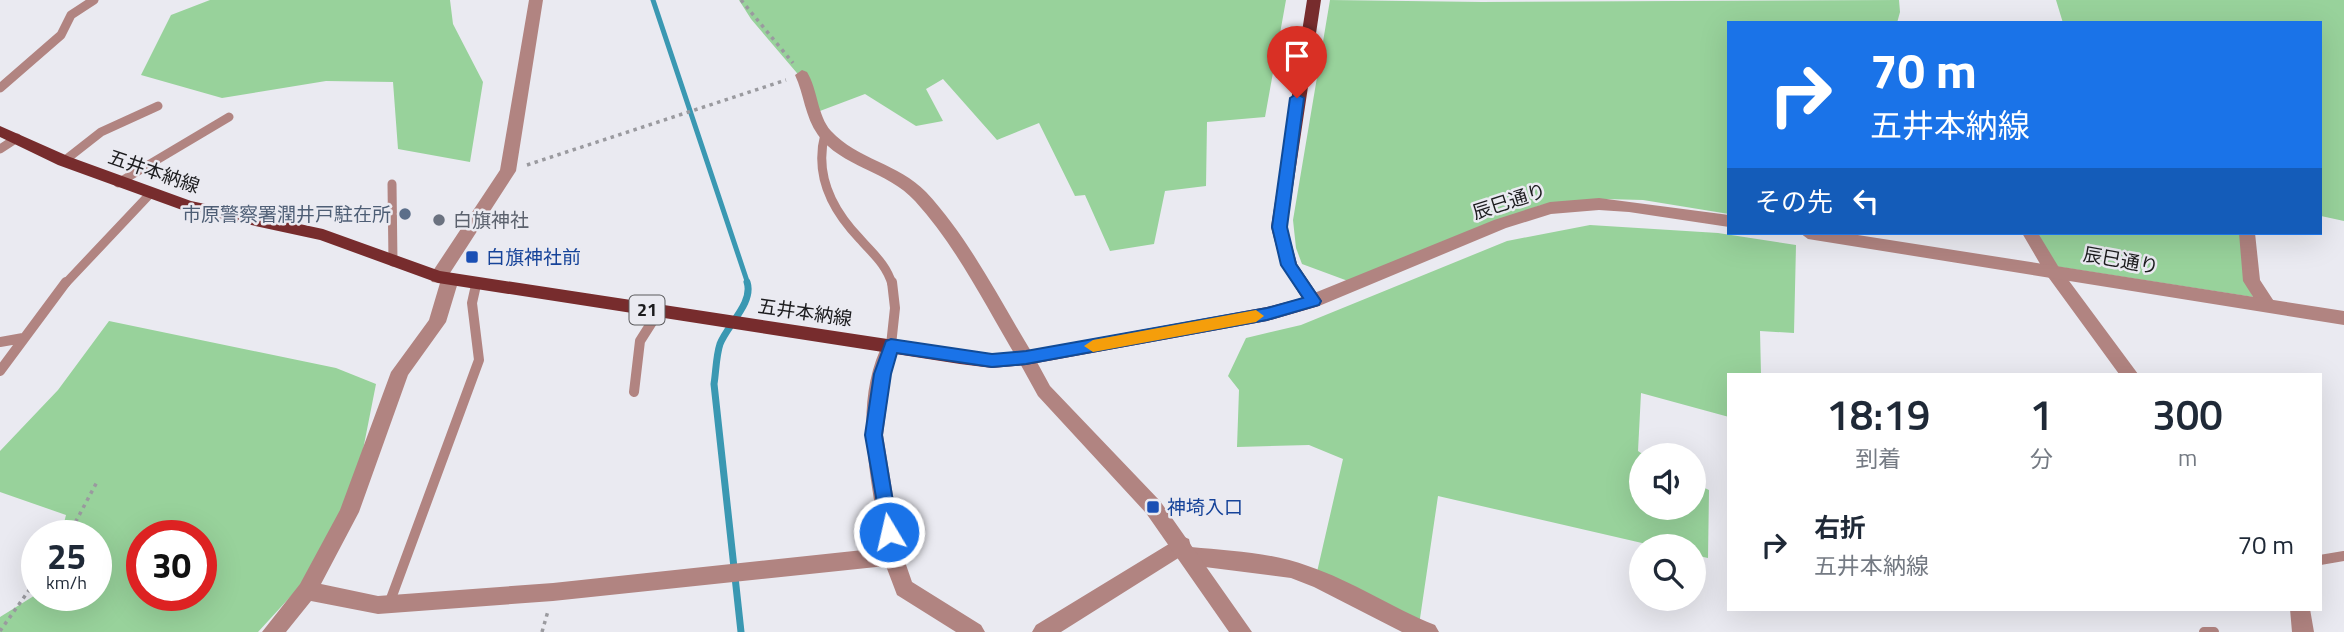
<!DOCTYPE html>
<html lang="ja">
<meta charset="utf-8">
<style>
:root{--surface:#fff;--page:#f6f6f7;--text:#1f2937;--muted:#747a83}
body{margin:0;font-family:"Titillium Web","Noto Sans JP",sans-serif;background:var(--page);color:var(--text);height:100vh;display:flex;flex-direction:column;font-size:26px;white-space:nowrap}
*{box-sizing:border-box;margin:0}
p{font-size:23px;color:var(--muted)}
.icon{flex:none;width:38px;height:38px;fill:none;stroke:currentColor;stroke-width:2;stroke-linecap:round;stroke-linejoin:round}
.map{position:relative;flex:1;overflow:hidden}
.panel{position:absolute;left:1727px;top:373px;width:595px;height:238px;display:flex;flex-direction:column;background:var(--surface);border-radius:0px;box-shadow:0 7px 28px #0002}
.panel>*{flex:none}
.guide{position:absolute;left:1727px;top:21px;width:595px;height:214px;border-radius:0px;box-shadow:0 7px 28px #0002;background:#1a73e8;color:#fff;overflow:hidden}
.tools{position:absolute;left:1629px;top:443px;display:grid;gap:14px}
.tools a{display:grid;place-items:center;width:77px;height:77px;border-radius:50%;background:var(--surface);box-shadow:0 7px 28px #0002;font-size:35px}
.speed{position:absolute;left:21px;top:520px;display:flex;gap:14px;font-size:35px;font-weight:700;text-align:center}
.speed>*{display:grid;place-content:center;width:91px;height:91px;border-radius:50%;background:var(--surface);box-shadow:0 7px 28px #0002;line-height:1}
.speed small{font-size:18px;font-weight:400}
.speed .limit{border:10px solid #d22;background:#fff;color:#111}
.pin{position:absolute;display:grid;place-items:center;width:60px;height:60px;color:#fff;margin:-72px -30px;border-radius:50% 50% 50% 0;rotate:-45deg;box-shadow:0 0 7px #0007}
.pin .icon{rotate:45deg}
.me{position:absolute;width:77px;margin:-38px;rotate:351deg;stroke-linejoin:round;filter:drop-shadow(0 0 5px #0008)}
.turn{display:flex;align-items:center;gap:24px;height:147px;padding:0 28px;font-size:32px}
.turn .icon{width:91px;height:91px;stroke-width:2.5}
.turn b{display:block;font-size:49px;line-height:60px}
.then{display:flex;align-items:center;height:66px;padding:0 28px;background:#0003;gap:14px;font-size:26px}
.eta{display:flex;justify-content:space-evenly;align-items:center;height:119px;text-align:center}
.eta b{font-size:42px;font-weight:600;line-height:49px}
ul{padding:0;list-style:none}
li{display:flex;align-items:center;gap:21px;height:105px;padding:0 28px}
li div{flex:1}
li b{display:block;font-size:26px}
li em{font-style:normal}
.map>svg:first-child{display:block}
.green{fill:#98d29b;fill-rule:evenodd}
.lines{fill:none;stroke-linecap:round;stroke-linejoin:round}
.stream-far1{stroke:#3a98b2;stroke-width:5}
.stream{stroke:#3a98b2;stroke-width:7}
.path{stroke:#9a9a9f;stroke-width:3.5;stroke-dasharray:3.5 4.5;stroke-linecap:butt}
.service-far1{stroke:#b18481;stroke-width:9}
.service{stroke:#b18481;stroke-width:10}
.minor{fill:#b18481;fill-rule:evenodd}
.tertiary{fill:#b18481;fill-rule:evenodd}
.primary{fill:#772c2d;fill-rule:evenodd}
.route{fill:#1a73e8;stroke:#114b97;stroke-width:2}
.slow{fill:#f59e0b}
.service-dot{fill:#5c6f8a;stroke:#eaeaf1;stroke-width:2.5}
.worship-dot{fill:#6b7280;stroke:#eaeaf1;stroke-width:2.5}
.transit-dot{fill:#1a4fb4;stroke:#eaeaf1;stroke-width:2.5}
.labels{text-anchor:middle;stroke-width:5;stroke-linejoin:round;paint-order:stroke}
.shield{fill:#eaeaf1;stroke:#5a5a5d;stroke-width:2}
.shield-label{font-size:18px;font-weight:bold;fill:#1c1c1e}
.street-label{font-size:19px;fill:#1c1c1e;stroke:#eaeaf1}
.service-label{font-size:19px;fill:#4e5e75;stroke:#eaeaf1;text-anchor:end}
.worship-label{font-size:19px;fill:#5b616d;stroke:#eaeaf1;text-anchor:start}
.transit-label{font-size:19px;fill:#164399;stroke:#eaeaf1;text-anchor:start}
</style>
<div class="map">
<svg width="2344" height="632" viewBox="0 0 2344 632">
<rect width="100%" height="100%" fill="#eaeaf1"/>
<path class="green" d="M210,0H450L453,24L483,82L470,162L398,149L393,82L326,81L222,98L141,75L171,15Z
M739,0H1286L1265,117L1207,122L1206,186L1165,191L1154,244L1110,251L1085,195L1075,196L1039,123L997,140L943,79L926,89L943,121L916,126L865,94L812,114L802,79L751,19Z
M1330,0L1482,2L1899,0L1900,12L1897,23H1729V214L1643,200L1605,199L1541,205L1348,281L1302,264L1296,248L1293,220Z
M2056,0H2344V221L2321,216L2320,23H2063Z
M1590,225L1718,233L1796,245L1794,333L1760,331L1761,374H1729V417L1641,393L1638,451L1644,455H1642V508H1694V483L1709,490L1708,558L1694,555V546H1655L1438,496L1418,632L1314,585L1343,459L1309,445L1237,447L1239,390L1228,376L1246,338L1301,325L1507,241Z
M2032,233H2243L2246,282L2253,297L2047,265Z
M109,321L336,368L376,384L346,536L258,632H0V617L37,594L96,595V536L61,535L66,515L0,492V451L58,390ZM142,536H201V595H142Z"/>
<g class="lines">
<path class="stream-far1" d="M653,0L748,284"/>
<path class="stream" d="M741,632L714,384C716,372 716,356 720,344C727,325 754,303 747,282"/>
<path class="path" d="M741,0L793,63
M527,165L786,80
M68,536L98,480
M0,631L37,579
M542,632L548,611"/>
<path class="service-far1" d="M0,88L61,35L71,15L94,0
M825,134C814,175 832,210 860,239C873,254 886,264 892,284
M0,149L17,138
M64,161L101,132L158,106
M118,183L229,117
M392,184L393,262
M65,284L150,194"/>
<path class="service" d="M0,342L23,338
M891,345L895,308L892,282
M0,371L66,282
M634,392L640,341L659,311
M2320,560L2344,556
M389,604L479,360L472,303L476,285
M2204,632H2214"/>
<path class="minor" d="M529,0H543L516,171L450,273L456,274L459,279L446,322L408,375L359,512L321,584L378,596L553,583L882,548C872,482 851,403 885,340H897L900,345L891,374L883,435L903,556L912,582L981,625L985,632H956L897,595L886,566L553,601L378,614L311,601L286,632H262L300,584L340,510L391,372L429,320L440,283L432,282L429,277L500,170Z
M802,70L807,72C818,90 817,115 831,131C857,159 899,164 926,192C969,238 999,299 1032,353L1035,358L1032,363H1020C987,309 958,248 915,201C888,171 841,167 818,135C805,117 804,94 795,75Z
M2022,233H2038L2058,266L2138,374H2119L2046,274Z
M2239,233H2255L2260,280L2277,306L2274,311H2262L2243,281Z
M1182,536L1189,539L1191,547C1230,551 1271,552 1308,566C1353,581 1392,608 1435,625L1439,632H1402L1314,587L1291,578L1189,565L1182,562L1180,557L1061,632H1032L1036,625Z
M2290,609H2310L2314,632H2292Z"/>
<path class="tertiary" d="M1599,198L1729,215V227L1629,212L1599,210L1551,214L1506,228L1319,306H1307L1304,301L1307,296L1494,220L1550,202Z
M1800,233H1845L2344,311V325L1808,239Z
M1026,351L1032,353L1050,386L1160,501L1252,632H1229L1146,513L1038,396L1017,358L1020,353Z"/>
<path class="primary" d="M1307,0H1321L1287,227L1297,264L1322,301L1319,306L1267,321L1026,365L992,368L960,364L438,283L320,240L182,210L58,165L0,137V126L70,157L191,201L323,229L440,271L960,350L992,354L1026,351L1267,307L1302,298L1281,265L1271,227Z"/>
</g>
<path class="route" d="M1297,94L1304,98L1287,227L1296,264L1321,301L1319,305L1267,320L1026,364L992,367L897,353L891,374L882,435L898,532L896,537H883L865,435L874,374L886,341L891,339L992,354L1026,351L1267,308L1303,298L1281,265L1272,227L1290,98Z"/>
<path class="slow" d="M1256,310L1264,316L1256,322L1093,352L1084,346L1093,340Z"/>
<circle class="service-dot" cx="405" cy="214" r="7"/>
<circle class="worship-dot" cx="439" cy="220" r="7"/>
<g class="transit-dot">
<rect x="465" y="250" width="14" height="14" rx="3.5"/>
<rect x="1146" y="500" width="14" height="14" rx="3.5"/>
</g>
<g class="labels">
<rect class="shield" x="629.5" y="295.5" width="35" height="29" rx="5"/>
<g class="shield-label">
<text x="647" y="316">21</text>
</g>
<g class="street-label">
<text transform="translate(154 171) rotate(19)" y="7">五井本納線</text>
<text transform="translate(1509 201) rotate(-18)" y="7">辰巳通り</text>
<text transform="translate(2121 260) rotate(10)" y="7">辰巳通り</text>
<text transform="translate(805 312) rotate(8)" y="7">五井本納線</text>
</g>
<g class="service-label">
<text x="391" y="221">市原警察署潤井戸駐在所</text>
</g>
<g class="worship-label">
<text x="453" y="227">白旗神社</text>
</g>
<g class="transit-label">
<text x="486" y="264">白旗神社前</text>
<text x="1167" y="514">神埼入口</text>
</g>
</g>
</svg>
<div class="tools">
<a><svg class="icon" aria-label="sound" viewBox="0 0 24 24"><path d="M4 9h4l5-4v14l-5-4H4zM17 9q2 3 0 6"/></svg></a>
<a><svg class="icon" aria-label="search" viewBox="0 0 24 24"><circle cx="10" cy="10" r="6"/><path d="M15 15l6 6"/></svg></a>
</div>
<div class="speed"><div>25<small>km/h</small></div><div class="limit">30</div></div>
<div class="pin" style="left:1297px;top:98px;background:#d93025"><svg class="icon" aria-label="arrive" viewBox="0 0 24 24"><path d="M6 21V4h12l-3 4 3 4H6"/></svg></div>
<svg class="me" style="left:889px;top:532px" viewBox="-20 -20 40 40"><circle r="17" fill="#1a73e8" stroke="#fff" stroke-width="3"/><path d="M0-11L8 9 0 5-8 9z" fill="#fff"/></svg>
<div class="guide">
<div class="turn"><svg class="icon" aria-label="right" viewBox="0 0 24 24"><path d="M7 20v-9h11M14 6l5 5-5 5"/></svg><div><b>70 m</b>五井本納線</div></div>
<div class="then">その先<svg class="icon" aria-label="left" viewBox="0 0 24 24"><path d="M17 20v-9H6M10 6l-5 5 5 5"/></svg></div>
</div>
<section class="panel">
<div class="eta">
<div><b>18:19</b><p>到着</p></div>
<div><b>1</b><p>分</p></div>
<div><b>300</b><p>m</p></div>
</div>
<ul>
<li><svg class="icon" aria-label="right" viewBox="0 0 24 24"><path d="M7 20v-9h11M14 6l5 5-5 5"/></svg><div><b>右折</b><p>五井本納線</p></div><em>70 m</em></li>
</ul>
</section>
</div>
